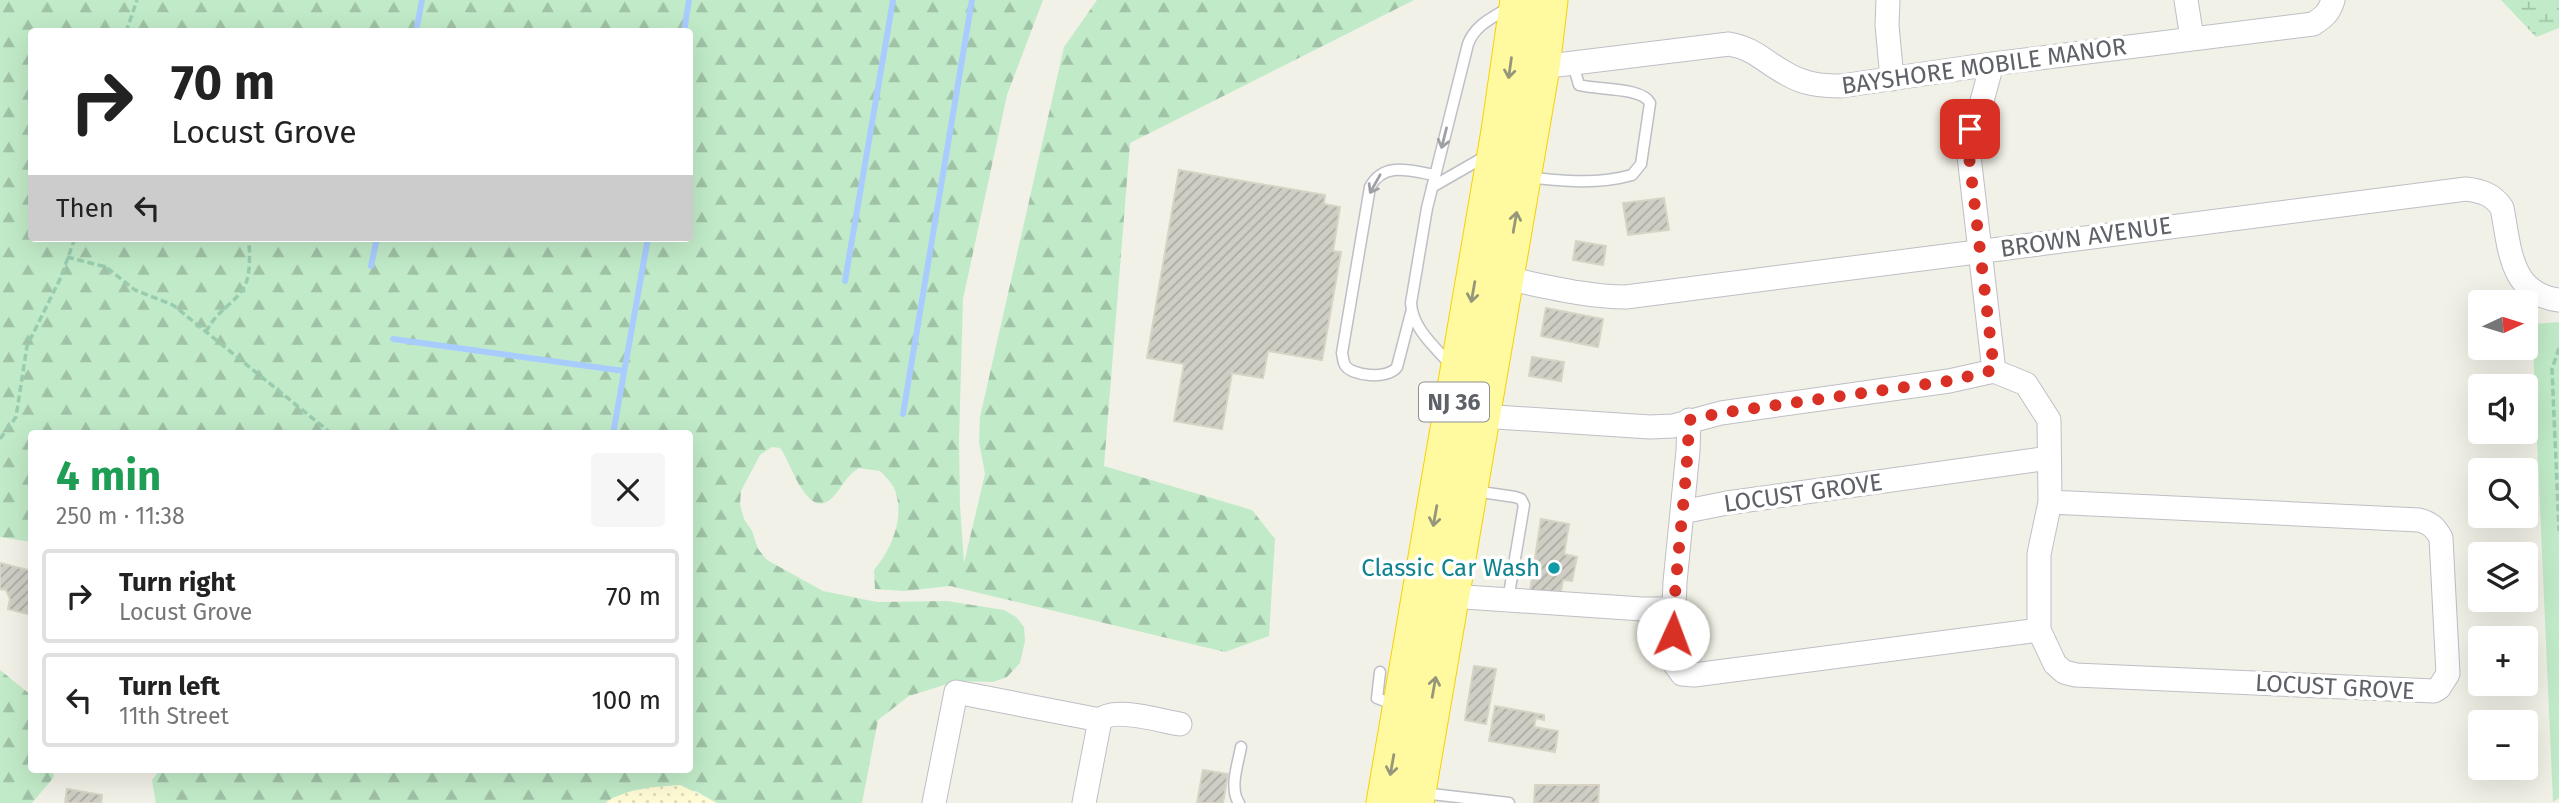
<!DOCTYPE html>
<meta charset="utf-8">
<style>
:root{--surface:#fff;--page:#f6f6f6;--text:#222;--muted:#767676;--line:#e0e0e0}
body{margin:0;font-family:"Fira Sans",sans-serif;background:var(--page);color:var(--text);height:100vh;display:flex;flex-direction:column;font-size:26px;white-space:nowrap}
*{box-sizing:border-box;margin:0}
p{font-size:23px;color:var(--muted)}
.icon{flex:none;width:38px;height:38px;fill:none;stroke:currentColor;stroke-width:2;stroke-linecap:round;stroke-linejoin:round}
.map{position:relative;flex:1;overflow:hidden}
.drawer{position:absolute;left:28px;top:430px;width:665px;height:343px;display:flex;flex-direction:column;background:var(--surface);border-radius:7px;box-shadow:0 7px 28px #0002}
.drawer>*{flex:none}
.top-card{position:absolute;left:28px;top:28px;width:665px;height:214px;border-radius:7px;box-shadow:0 7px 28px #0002;background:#fff;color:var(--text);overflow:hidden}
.needle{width:46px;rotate:86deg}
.controls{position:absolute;left:2468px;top:290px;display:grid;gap:14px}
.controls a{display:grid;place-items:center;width:70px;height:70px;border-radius:7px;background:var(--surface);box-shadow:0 7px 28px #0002;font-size:35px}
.pin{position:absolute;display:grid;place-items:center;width:60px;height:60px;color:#fff;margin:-30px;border-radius:14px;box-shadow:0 4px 10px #0006}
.me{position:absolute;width:77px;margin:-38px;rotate:2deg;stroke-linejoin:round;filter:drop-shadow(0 0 5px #0008)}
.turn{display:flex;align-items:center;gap:24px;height:147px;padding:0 28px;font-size:32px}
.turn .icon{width:91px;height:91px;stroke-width:2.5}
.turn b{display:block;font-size:49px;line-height:60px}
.then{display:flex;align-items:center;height:66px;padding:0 28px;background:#0003;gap:14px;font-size:26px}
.round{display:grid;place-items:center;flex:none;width:74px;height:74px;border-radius:7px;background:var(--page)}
.overview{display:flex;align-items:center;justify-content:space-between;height:119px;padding:0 28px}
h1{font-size:42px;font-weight:700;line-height:52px;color:#1e9e55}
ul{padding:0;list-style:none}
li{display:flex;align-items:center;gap:21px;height:94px;margin:0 14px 10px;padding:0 14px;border:4px solid var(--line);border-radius:7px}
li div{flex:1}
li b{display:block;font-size:26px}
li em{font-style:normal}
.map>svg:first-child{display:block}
.forest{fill:url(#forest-firs);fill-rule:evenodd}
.wetland{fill:url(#wetland-marsh)}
.sand{fill:url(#sand-dots)}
.park{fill:#c1ebc8}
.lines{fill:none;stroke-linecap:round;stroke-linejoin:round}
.stream{stroke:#a9ccff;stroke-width:6}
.building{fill:url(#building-hatch);stroke:#d7d4c4;stroke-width:2}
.service-casing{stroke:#bebfc6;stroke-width:13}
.minor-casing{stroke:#bebfc6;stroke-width:25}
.trunk-casing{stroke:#f8d100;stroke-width:39}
.path{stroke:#99ccaf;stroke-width:3.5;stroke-dasharray:7 3.5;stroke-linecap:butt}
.service{stroke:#fff;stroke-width:10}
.minor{stroke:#fff;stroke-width:23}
.trunk{stroke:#fff99f;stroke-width:37}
.oneway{stroke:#96967b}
.oneway2{stroke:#9ea0a4}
.route{stroke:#d93025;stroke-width:12;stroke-dasharray:0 21.6}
.culture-dot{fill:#0f9aa8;stroke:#fff;stroke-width:2.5}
.labels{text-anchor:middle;stroke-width:7;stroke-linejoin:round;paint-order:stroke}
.shield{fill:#fff;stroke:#8e9095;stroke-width:2}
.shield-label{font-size:23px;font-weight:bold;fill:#5e6168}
.street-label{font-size:24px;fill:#5e6168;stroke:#fff}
.culture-label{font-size:24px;fill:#0d838f;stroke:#fff;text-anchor:end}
</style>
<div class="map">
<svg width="2559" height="803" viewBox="0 0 2559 803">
<defs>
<pattern id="forest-firs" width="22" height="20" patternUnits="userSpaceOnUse" patternTransform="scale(1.75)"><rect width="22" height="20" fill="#c1ebc8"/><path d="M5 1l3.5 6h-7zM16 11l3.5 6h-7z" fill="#a0c2a6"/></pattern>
<pattern id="wetland-marsh" width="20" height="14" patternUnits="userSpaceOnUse" patternTransform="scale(1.75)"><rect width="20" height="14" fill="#c1ebc8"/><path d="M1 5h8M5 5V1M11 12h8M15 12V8" fill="none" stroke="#a0c2a6"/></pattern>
<pattern id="sand-dots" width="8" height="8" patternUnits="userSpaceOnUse" patternTransform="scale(1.75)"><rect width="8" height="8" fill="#fefbd5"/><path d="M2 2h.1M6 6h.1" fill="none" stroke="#dcdaba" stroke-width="1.8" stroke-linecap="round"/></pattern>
<pattern id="building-hatch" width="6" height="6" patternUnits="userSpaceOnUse" patternTransform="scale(1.75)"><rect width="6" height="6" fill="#cfcec5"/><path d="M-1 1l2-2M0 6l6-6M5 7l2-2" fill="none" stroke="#ababa4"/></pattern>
</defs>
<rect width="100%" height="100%" fill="#f1f1e7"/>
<path class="forest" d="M0,0H1043L1007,95L963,299L959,440L960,506L964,563L985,474L979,442L980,417L1064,47L1097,0H1414L1130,143L1104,466L1252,510L1275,539L1269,636L1225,652L950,586L904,591L875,589L874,570C891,550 904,520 896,493C894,485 886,477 880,471L859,468C846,475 842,488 833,497C807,524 790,459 780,448L772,447L760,455L741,491L740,504L744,519L752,531L758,549L767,560L823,591L877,602L947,601L1004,610L1016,617L1024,627L1025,641L1020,663L1007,677L993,682L957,681L909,696L878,720L862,803H717L696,791L614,797L605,803H156L152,780L160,770H690V434H32L31,542L0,537ZM32,32H690V238H32Z
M0,670L31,695L32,770H53L54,777L32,803H0Z"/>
<path class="wetland" d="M2501,0H2559V28L2536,37Z"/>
<path class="sand" d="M680,785L717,803H605C627,788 654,787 680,785Z"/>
<path class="park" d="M2559,322V798L2553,802L2532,324Z"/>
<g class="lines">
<path class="stream" d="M416,32L422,0
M684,32L689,0
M371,266L377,238
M845,281L893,0
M393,339L624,371
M903,414L972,0
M613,434L648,238"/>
</g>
<path class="building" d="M1179,170L1325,195L1324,204L1340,207L1333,251L1341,252L1322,360L1268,351L1263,378L1232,373L1222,429L1174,421L1184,364L1147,358Z
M1664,198L1669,230L1628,235L1623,203Z
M1576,241L1606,246L1603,265L1573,260Z
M1546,308L1603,319L1598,347L1541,336Z
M1532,357L1564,362L1561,381L1529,376Z
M1541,519L1569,524L1564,554L1577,557L1572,581L1563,580L1560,596L1530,591Z
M0,563L32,571V598L28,614L8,609L10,599L6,590L0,589Z
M1474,666L1496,669L1486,724L1465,720Z
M1495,706L1544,715V720L1536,718L1534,727L1558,731L1555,752L1489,741Z
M1203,770L1228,774L1223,803H1197Z
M1535,785H1599L1598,803H1534Z
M67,789L102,795L101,803H65Z"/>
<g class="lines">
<g class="service-casing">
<path id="service" d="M1526,177C1562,181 1597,185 1632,175L1641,164L1650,103C1642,87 1597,90 1579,85L1573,64
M1432,187L1486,156
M1411,313L1397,367C1388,380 1351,376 1345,365C1343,362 1343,357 1342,353L1370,187C1384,161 1410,171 1435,175
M1451,365C1435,347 1412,328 1411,303L1427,208L1468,44C1475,25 1492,18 1508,8
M1474,491L1515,497L1521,499L1524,505L1508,600
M1380,672L1377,698L1395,705
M1423,793L1509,803
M1239,803C1229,788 1238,764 1241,747"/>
</g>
<g class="minor-casing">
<path id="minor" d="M1888,0L1887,25L1892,79
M2186,0L2192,38
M1992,64L1982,101L1967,139L1994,371
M1541,67L1729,44C1756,49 1764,62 1787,74C1804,84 1821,86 1841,86L1992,64L2313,24C2324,17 2329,13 2333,0
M1505,278C1545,286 1586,297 1626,297L2466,189C2481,191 2493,194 2502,208C2510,247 2509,294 2559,300
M1481,416L1650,427L1673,426L1721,413L1949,381L1994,371L2026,384L2049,420L2050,502L2039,554V630L2055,664L2064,672L2076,675L2434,691L2439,688L2448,674L2441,538C2435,527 2430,523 2419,520L2050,502
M1689,420L1688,451L1675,582L1672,660L1682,674L1694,675L2039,630
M1682,512L1727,503L2049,458
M1450,596L1642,609H1674
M934,803L956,692L1100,720
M1084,803L1100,720C1114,706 1160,721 1180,724"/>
</g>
<g class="trunk-casing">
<path id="trunk" d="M1385,803L1500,131L1519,0
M1415,803L1541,67L1549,0"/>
</g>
<path class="path" d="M126,32L137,0
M67,257L106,267L135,290L173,305L332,434
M206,332C217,310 231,307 243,289C252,275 249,253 249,238
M2559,348L2552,369L2559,531
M0,439L16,417L27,346L61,277L75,238"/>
<use href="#service" class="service"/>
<use href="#minor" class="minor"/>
<use href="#trunk" class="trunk"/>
</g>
<defs><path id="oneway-shaft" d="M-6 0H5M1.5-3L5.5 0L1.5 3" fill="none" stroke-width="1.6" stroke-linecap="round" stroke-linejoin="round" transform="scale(1.75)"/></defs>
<g class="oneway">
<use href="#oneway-shaft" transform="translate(1510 68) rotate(98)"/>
<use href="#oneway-shaft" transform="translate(1515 222) rotate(-80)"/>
<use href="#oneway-shaft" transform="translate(1473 292) rotate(100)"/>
<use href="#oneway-shaft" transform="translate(1435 516) rotate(100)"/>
<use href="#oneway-shaft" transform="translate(1434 687) rotate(-80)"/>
<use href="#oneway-shaft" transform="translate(1392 765) rotate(100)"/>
</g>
<g class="oneway2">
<use href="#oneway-shaft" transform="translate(1444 138) rotate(104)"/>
<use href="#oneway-shaft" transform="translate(1375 184) rotate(119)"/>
</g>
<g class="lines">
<path class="route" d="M1673,634C1675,563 1687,492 1689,420L1721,413L1949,381L1994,370L1967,139L1970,129"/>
</g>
<circle class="culture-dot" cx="1554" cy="568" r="7"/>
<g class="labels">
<rect class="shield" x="1419" y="382.5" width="70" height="39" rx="5"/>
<g class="shield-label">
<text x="1454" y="410">NJ 36</text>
</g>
<g class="street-label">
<text transform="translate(1984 66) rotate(-8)" y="8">BAYSHORE MOBILE MANOR</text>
<text transform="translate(2086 237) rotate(-8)" y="8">BROWN AVENUE</text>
<text transform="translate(1803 493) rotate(-8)" y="8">LOCUST GROVE</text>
<text transform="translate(2335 687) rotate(3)" y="8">LOCUST GROVE</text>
</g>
<g class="culture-label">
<text x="1540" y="576">Classic Car Wash</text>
</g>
</g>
</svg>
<div class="controls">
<a><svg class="needle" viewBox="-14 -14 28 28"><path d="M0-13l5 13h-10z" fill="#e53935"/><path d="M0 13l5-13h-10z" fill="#767676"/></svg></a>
<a><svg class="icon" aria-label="sound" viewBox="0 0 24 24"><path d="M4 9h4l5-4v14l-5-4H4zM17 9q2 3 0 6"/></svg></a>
<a><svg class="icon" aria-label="search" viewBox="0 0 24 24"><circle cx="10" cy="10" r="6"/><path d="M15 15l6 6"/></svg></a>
<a><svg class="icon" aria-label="layers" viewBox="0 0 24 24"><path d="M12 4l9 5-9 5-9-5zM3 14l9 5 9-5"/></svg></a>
<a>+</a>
<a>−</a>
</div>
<div class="pin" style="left:1970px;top:129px;background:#d93025"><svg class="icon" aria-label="arrive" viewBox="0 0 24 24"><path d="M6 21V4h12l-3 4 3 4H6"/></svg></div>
<svg class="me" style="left:1673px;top:634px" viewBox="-20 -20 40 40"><circle r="19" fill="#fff"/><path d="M0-13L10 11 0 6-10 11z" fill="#d93025"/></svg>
<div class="top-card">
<div class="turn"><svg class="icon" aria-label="right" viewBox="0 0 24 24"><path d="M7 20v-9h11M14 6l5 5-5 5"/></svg><div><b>70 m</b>Locust Grove</div></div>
<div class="then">Then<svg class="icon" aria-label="left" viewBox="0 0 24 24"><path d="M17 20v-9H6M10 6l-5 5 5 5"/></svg></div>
</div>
<section class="drawer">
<div class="overview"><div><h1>4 min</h1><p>250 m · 11:38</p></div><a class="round"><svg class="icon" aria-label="close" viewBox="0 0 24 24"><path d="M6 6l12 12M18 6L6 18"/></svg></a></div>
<ul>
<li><svg class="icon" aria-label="right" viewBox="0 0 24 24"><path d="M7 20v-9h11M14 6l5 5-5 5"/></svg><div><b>Turn right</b><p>Locust Grove</p></div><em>70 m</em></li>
<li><svg class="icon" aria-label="left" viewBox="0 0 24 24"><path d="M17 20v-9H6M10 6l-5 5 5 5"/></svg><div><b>Turn left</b><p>11th Street</p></div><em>100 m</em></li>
</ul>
</section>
</div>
